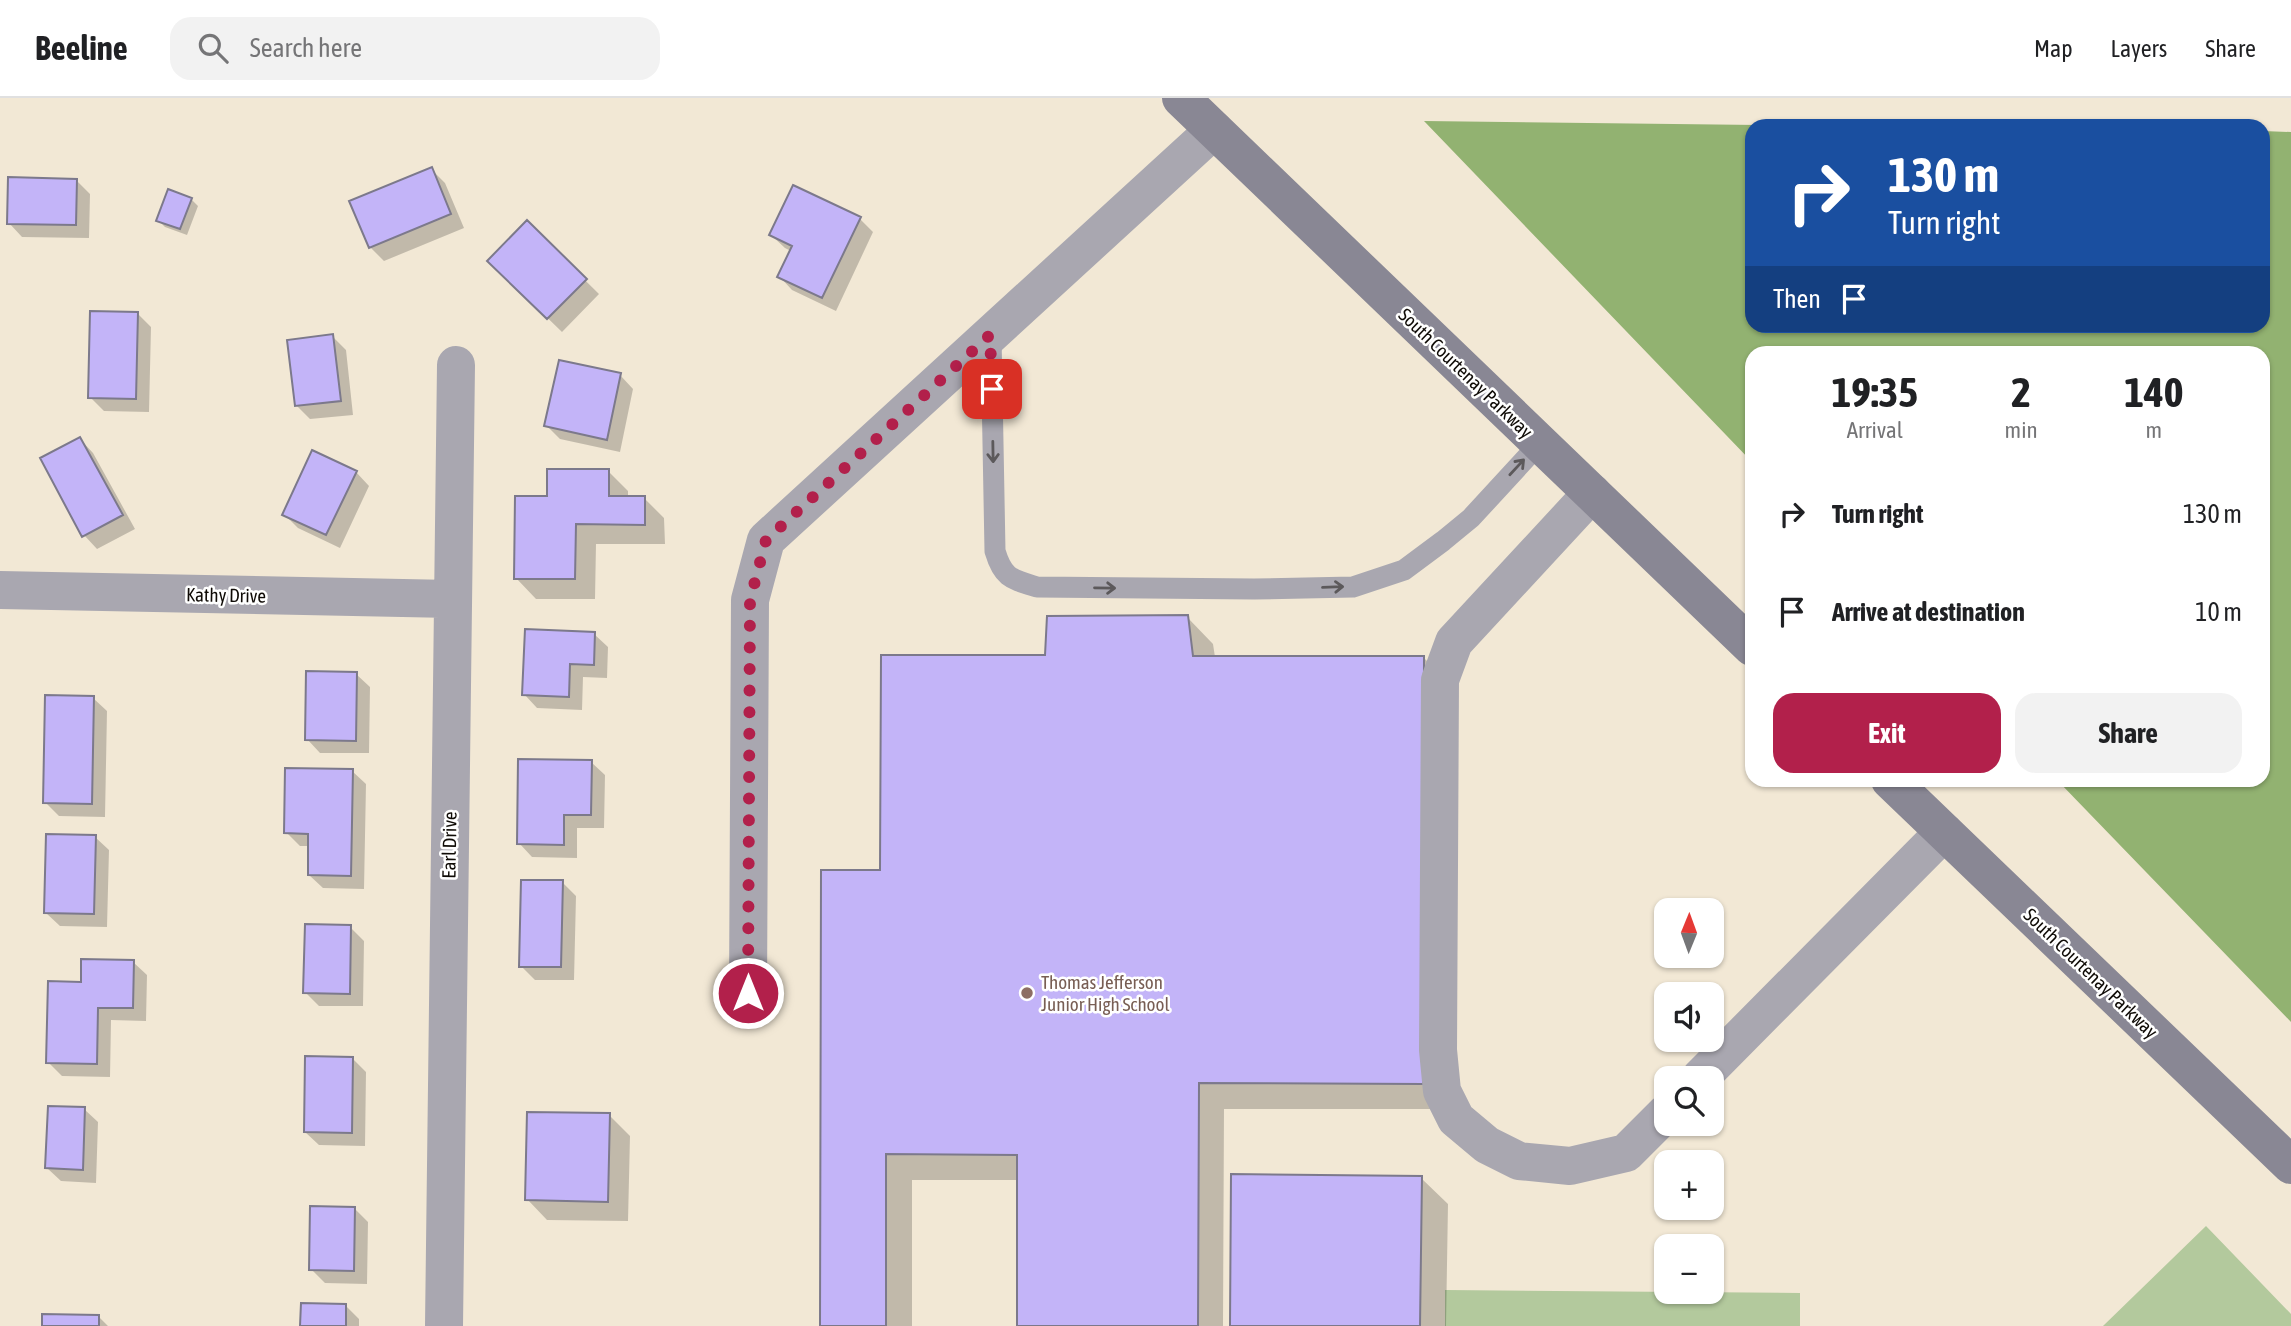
<!DOCTYPE html>
<meta charset="utf-8">
<style>
:root{--surface:#fff;--page:#f2f2f2;--text:#202124;--muted:#757577;--line:#e0e0e0;--accent:#b2204b}
body{margin:0;font-family:"Asap Condensed",sans-serif;background:var(--page);color:var(--text);height:100vh;display:flex;flex-direction:column;font-size:26px;white-space:nowrap}
*{box-sizing:border-box;margin:0}
p{font-size:23px;color:var(--muted)}
.icon{flex:none;width:38px;height:38px;fill:none;stroke:currentColor;stroke-width:2;stroke-linecap:round;stroke-linejoin:round}
.map{position:relative;flex:1;overflow:hidden}
.sheet{position:absolute;left:1745px;top:248px;width:525px;height:441px;display:flex;flex-direction:column;background:var(--surface);border-radius:21px;box-shadow:0 2px 5px #0004}
.sheet>*{flex:none}
.guide{position:absolute;left:1745px;top:21px;width:525px;height:214px;border-radius:21px;box-shadow:0 2px 5px #0004;background:#1a4fa0;color:#fff;overflow:hidden}
.needle{width:46px;rotate:1deg}
.buttons{position:absolute;left:1654px;top:800px;display:grid;gap:14px}
.buttons a{display:grid;place-items:center;width:70px;height:70px;border-radius:14px;background:var(--surface);box-shadow:0 2px 5px #0004;font-size:35px}
.pin{position:absolute;display:grid;place-items:center;width:60px;height:60px;color:#fff;margin:-30px;border-radius:14px;box-shadow:0 4px 10px #0006}
.me{position:absolute;width:77px;margin:-38px;rotate:0deg;stroke-linejoin:round;filter:drop-shadow(0 0 5px #0008)}
.turn{display:flex;align-items:center;gap:24px;height:147px;padding:0 28px;font-size:32px}
.turn .icon{width:91px;height:91px;stroke-width:2.5}
.turn b{display:block;font-size:49px;line-height:60px}
.then{display:flex;align-items:center;height:66px;padding:0 28px;background:#0003;gap:14px;font-size:26px}
.eta{display:flex;justify-content:space-evenly;align-items:center;height:119px;text-align:center}
.eta b{font-size:42px;font-weight:700;line-height:49px}
.cta{display:flex;gap:14px;margin-top:auto;padding:14px 28px}
.cta a{flex:1;height:80px;border-radius:21px;background:var(--accent);color:#fff;font-size:28px;font-weight:700;line-height:80px;text-align:center}
.cta a+a{background:var(--page);color:var(--text)}
ul{padding:0;list-style:none}
li{display:flex;align-items:center;gap:21px;height:98px;padding:0 28px}
li div{flex:1}
li b{display:block;font-size:26px}
li em{font-style:normal}
header{display:flex;align-items:center;gap:42px;box-sizing:border-box;height:98px;padding:0 35px;background:var(--surface);border-bottom:2px solid var(--line)}
header strong{font-size:33px}
nav{display:flex;gap:38px;margin-inline-start:auto;font-size:24px}
.search{width:490px;height:63px;background:var(--page);display:flex;align-items:center;gap:18px;box-sizing:border-box;padding:0 24px;border-radius:21px;color:var(--muted);font-size:26px}
.map>svg:first-child{display:block}
.green{fill:#b3c99d}
.forest{fill:#92b271}
.shadow{fill:#0003}
.building{fill:#c3b4f8;stroke:#7c798b;stroke-width:2}
.lines{fill:none;stroke-linecap:round;stroke-linejoin:round}
.lane{stroke:#a9a7b0;stroke-width:21}
.street{stroke:#a9a7b0;stroke-width:38}
.secondary{stroke:#898794;stroke-width:38}
.oneway{stroke:#5c595b}
.route{stroke:#b2204b;stroke-width:12;stroke-dasharray:0 21.6}
.education-dot{fill:#8d6e63;stroke:#fff;stroke-width:2.5}
.labels{text-anchor:middle;stroke-width:5;stroke-linejoin:round;paint-order:stroke}
.street-label{font-size:19px;fill:#0f0b06;stroke:#fff}
.education-label{font-size:19px;fill:#785e54;stroke:#fff;text-anchor:start}
</style>
<header>
<strong>Beeline</strong>
<div class="search"><svg class="icon" aria-label="search" viewBox="0 0 24 24"><circle cx="10" cy="10" r="6"/><path d="M15 15l6 6"/></svg>Search here</div>
<nav><a>Map</a><a>Layers</a><a>Share</a></nav>
</header>
<div class="map">
<svg width="2291" height="1228" viewBox="0 0 2291 1228">
<rect width="100%" height="100%" fill="#f2e8d5"/>
<path class="green" d="M2206,1128L2291,1216V1228H2103Z
M1445,1192L1800,1195V1228H1445Z"/>
<path class="forest" d="M1424,23L1831,28H1752V228H2263V33L2291,34V924L2058,683L2263,682V256H1752V364Z"/>
<path class="shadow" d="M431,71L445,85L464,130L384,163L370,149Z
M76,82L90,96L89,140L22,139L9,125Z
M191,101L198,108L187,137L165,129L158,122Z
M860,121L873,134L836,213L792,192L779,178L791,153L785,150L771,137Z
M527,125L599,196L562,234L489,163Z
M137,215L151,229L149,314L104,313L90,299Z
M332,238L346,252L353,317L310,321L297,308Z
M620,277L633,291L620,354L560,341L546,327Z
M80,341L93,355L135,431L97,451L84,437Z
M608,373L628,393V400H644L664,420L665,446H596L595,501H536L516,480L549,400Z
M356,374L369,388L340,450L298,430L284,416Z
M1187,519L1213,546L1215,559L1424,560L1450,586L1449,1011H1224L1223,1228H1018L1019,1082H912V1228H822L881,773L1047,559Z
M594,536L608,549L607,580L583,579L582,612L537,610L524,596Z
M356,576L370,589L369,655H320L307,641Z
M93,600L107,613L105,719L59,718L45,704Z
M591,664L605,677L604,730H577V760L532,759L519,745Z
M352,673L366,686L364,791L323,790L309,777V748H300L286,734Z
M95,739L109,752L107,829L60,828L46,815Z
M562,784L576,798L574,882H535L521,868Z
M350,829L364,843L363,908H319L305,894Z
M133,864L147,877L146,923L111,922L110,979L62,978L48,964L82,886Z
M353,961L366,974L365,1048L319,1047L305,1034Z
M84,1011L98,1024L96,1085L61,1083L47,1070Z
M609,1017L630,1038L628,1123L547,1122L527,1101Z
M1421,1080L1448,1106L1446,1228H1231Z
M354,1110L368,1124L367,1186L325,1185L311,1171Z
M345,1207L359,1221V1228H302Z
M98,1218L108,1228H43Z"/>
<path class="building" d="M432,69L451,116L369,150L349,103Z
M8,79L77,81L76,127L7,126Z
M793,87L861,119L822,200L777,179L792,148L769,137Z
M168,91L192,100L180,131L156,123Z
M527,122L587,181L547,221L487,163Z
M90,213L138,214L136,301L88,300Z
M333,236L341,303L295,308L287,242Z
M559,262L621,275L607,342L544,328Z
M80,339L123,417L82,439L40,360Z
M312,352L357,373L326,437L282,417Z
M547,371H609V398H645V427L576,426L575,481H514L515,398H547Z
M1188,517L1193,558H1424L1423,986L1199,985L1198,1228H1017V1057L886,1056V1228H820L821,772H880L881,557H1045L1047,518Z
M525,531L595,534L594,567L570,566L569,599L522,597Z
M306,573L357,574L356,643L305,642Z
M45,597L94,598L92,706L43,705Z
M518,661L592,662L591,717H564V747L517,746Z
M285,670L353,671L351,778L308,777V736L284,735Z
M46,736L96,737L94,816L44,815Z
M521,782H563L561,869H519Z
M305,826L351,827L350,896L303,895Z
M81,861L134,862L133,910H98L97,966L46,965L48,883L81,884Z
M305,958L353,959L352,1035L304,1034Z
M48,1008L85,1009L83,1072L45,1070Z
M527,1014L610,1015L608,1104L525,1102Z
M1231,1076L1422,1078L1420,1228H1230Z
M310,1108L355,1109L354,1173L309,1172Z
M301,1205L346,1206V1228H300Z
M42,1216L99,1217V1228H42Z"/>
<g class="lines">
<path class="lane" d="M991,237L995,453C1003,480 1011,481 1037,489L1254,491L1353,489L1404,472L1443,443L1471,420L1539,346"/>
<path class="street" d="M1592,395L1454,544L1440,582L1438,952L1442,993L1456,1021L1487,1047L1519,1063L1570,1068L1626,1055L1666,1015
M0,492L452,501
M748,895L750,502L766,442L1214,32
M1700,980L1944,734
M444,1228L456,267"/>
<path class="secondary" d="M1181,0L1752,549
M1890,682L2291,1067"/>
</g>
<defs><path id="oneway-shaft" d="M-6 0H5M1.5-3L5.5 0L1.5 3" fill="none" stroke-width="1.6" stroke-linecap="round" stroke-linejoin="round" transform="scale(1.75)"/></defs>
<g class="oneway">
<use href="#oneway-shaft" transform="translate(993 354) rotate(89)"/>
<use href="#oneway-shaft" transform="translate(1517 369) rotate(-47)"/>
<use href="#oneway-shaft" transform="translate(1333 489) rotate(-2)"/>
<use href="#oneway-shaft" transform="translate(1105 490) rotate(1)"/>
</g>
<g class="lines">
<path class="route" d="M748,895L750,502L766,442L990,237L992,291"/>
</g>
<circle class="education-dot" cx="1027" cy="895" r="7"/>
<g class="labels">
<g class="street-label">
<text transform="translate(1466 275) rotate(44)" y="7">South Courtenay Parkway</text>
<text transform="translate(226 497) rotate(1)" y="7">Kathy Drive</text>
<text transform="translate(449 747) rotate(-89)" y="7">Earl Drive</text>
<text transform="translate(2091 875) rotate(44)" y="7">South Courtenay Parkway</text>
</g>
<g class="education-label">
<text x="1041" y="891">Thomas Jefferson<tspan x="1041" dy="22">Junior High School</tspan></text>
</g>
</g>
</svg>
<div class="buttons">
<a><svg class="needle" viewBox="-14 -14 28 28"><path d="M0-13l5 13h-10z" fill="#e53935"/><path d="M0 13l5-13h-10z" fill="#757577"/></svg></a>
<a><svg class="icon" aria-label="sound" viewBox="0 0 24 24"><path d="M4 9h4l5-4v14l-5-4H4zM17 9q2 3 0 6"/></svg></a>
<a><svg class="icon" aria-label="search" viewBox="0 0 24 24"><circle cx="10" cy="10" r="6"/><path d="M15 15l6 6"/></svg></a>
<a>+</a>
<a>−</a>
</div>
<div class="pin" style="left:992px;top:291px;background:#d93025"><svg class="icon" aria-label="arrive" viewBox="0 0 24 24"><path d="M6 21V4h12l-3 4 3 4H6"/></svg></div>
<svg class="me" style="left:748px;top:895px" viewBox="-20 -20 40 40"><circle r="17" fill="#b2204b" stroke="#fff" stroke-width="3"/><path d="M0-11L8 9 0 5-8 9z" fill="#fff"/></svg>
<div class="guide">
<div class="turn"><svg class="icon" aria-label="right" viewBox="0 0 24 24"><path d="M7 20v-9h11M14 6l5 5-5 5"/></svg><div><b>130 m</b>Turn right</div></div>
<div class="then">Then<svg class="icon" aria-label="arrive" viewBox="0 0 24 24"><path d="M6 21V4h12l-3 4 3 4H6"/></svg></div>
</div>
<section class="sheet">
<div class="eta">
<div><b>19:35</b><p>Arrival</p></div>
<div><b>2</b><p>min</p></div>
<div><b>140</b><p>m</p></div>
</div>
<ul>
<li><svg class="icon" aria-label="right" viewBox="0 0 24 24"><path d="M7 20v-9h11M14 6l5 5-5 5"/></svg><div><b>Turn right</b></div><em>130 m</em></li>
<li><svg class="icon" aria-label="arrive" viewBox="0 0 24 24"><path d="M6 21V4h12l-3 4 3 4H6"/></svg><div><b>Arrive at destination</b></div><em>10 m</em></li>
</ul>
<div class="cta"><a>Exit</a><a>Share</a></div>
</section>
</div>
